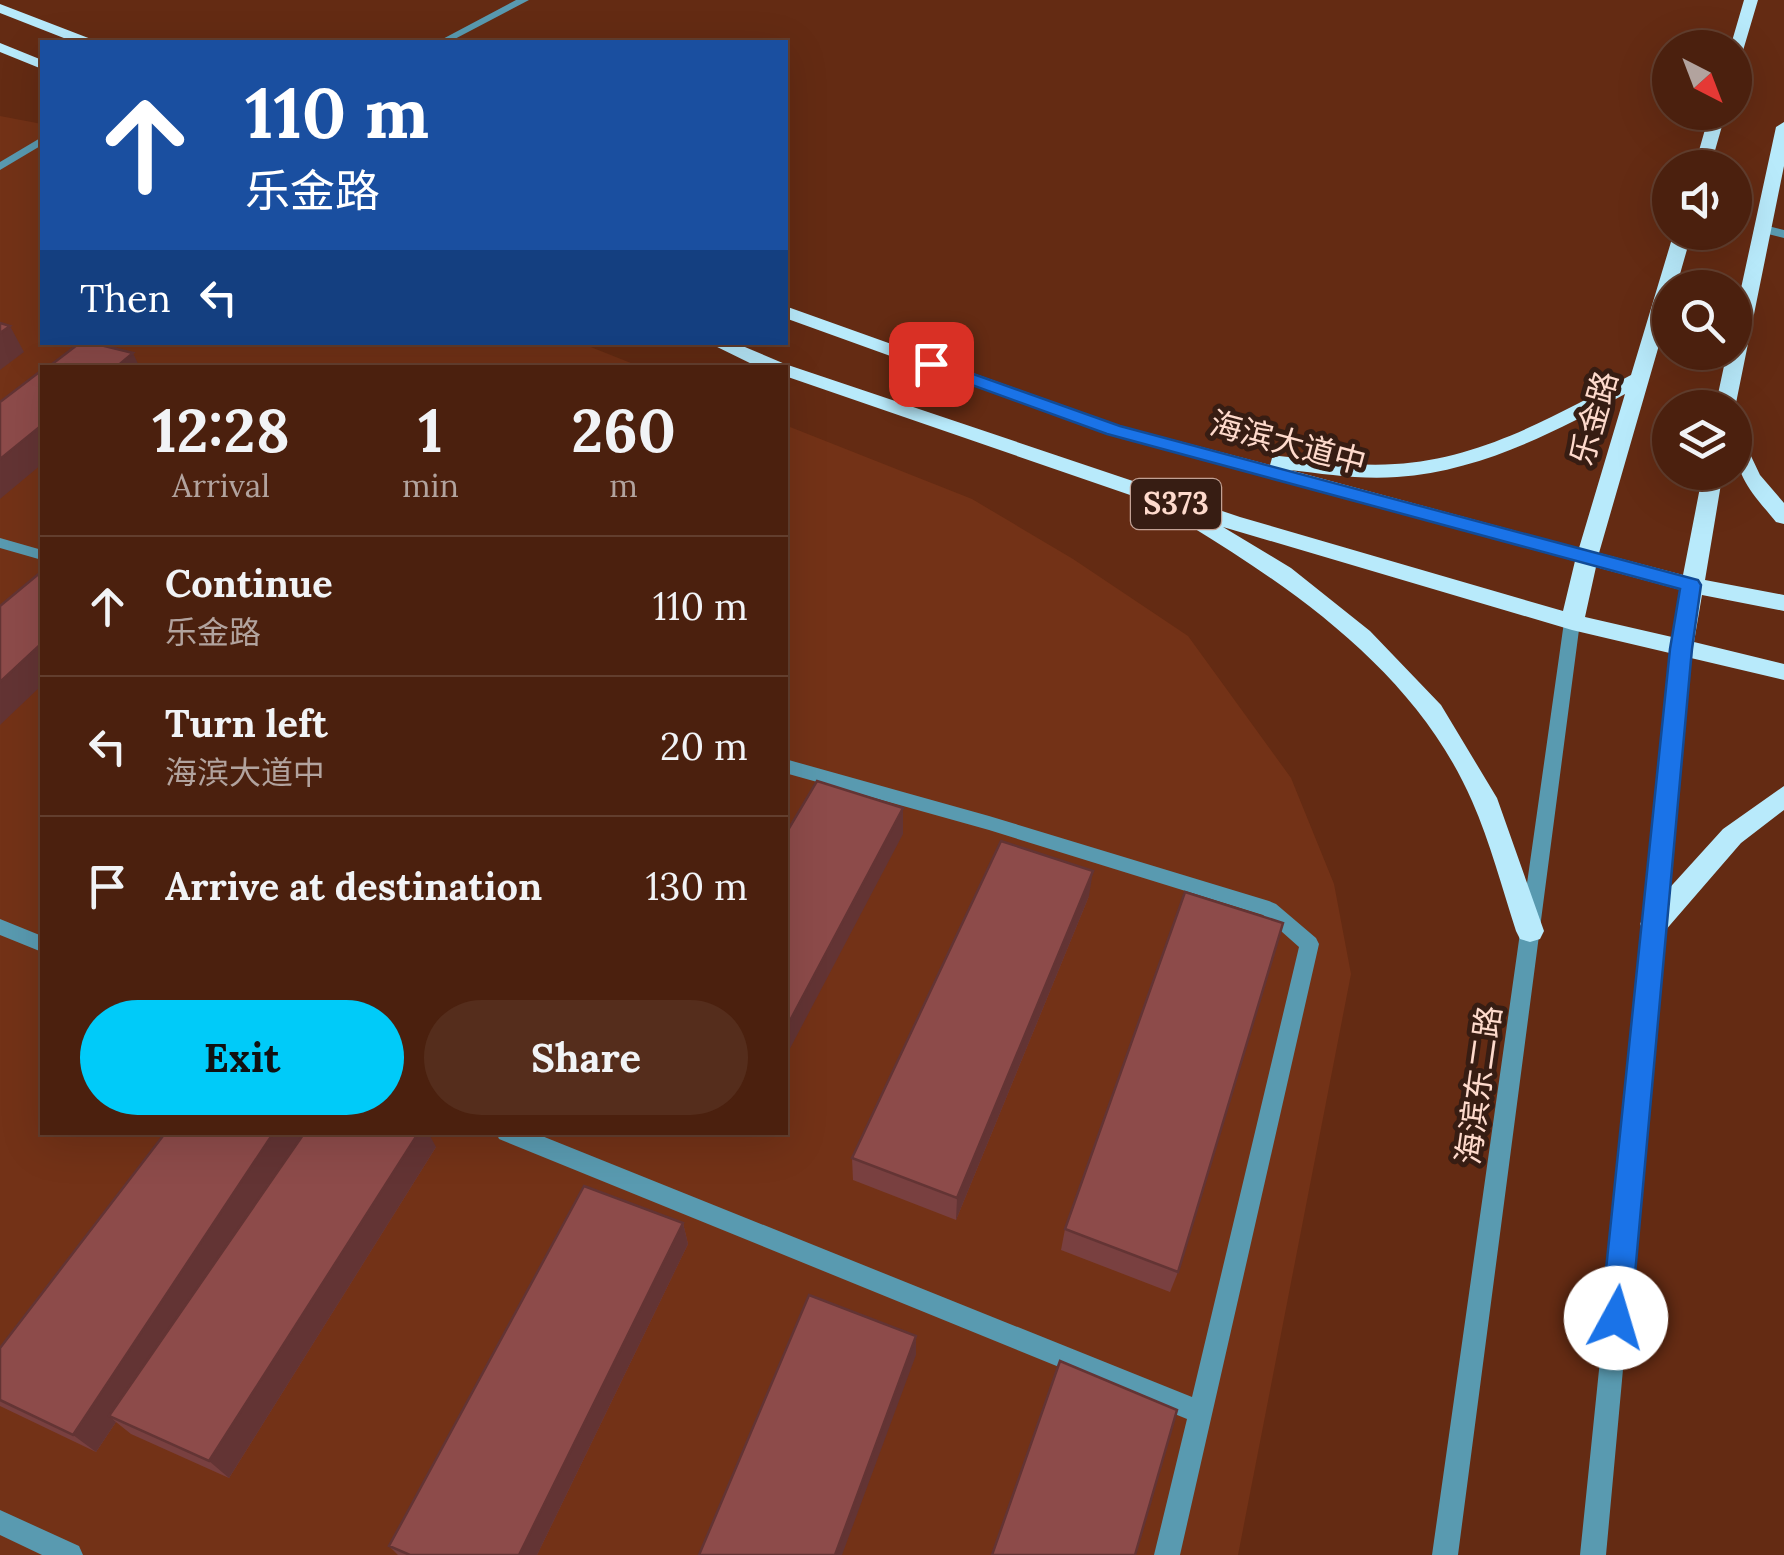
<!DOCTYPE html>
<meta charset="utf-8">
<style>
:root{--surface:#4b200e;--page:#552d1c;--text:#f1f3f6;--muted:#b2a39e;--line:#623e2e;--accent:#00cbf9}
body{margin:0;font-family:Lora,"Noto Sans SC",serif;background:var(--page);color:var(--text);height:100vh;display:flex;flex-direction:column;font-size:38px;white-space:nowrap}
*{box-sizing:border-box;margin:0}
p{font-size:32px;color:var(--muted)}
.icon{flex:none;width:55px;height:55px;fill:none;stroke:currentColor;stroke-width:2;stroke-linecap:round;stroke-linejoin:round}
.map{position:relative;flex:1;overflow:hidden}
.side{position:absolute;left:40px;top:365px;width:748px;height:770px;display:flex;flex-direction:column;background:var(--surface);border-radius:0px;box-shadow:0 10px 40px #0002,0 0 0 2px var(--line)}
.side>*{flex:none}
.guide{position:absolute;left:40px;top:40px;width:748px;height:305px;border-radius:0px;box-shadow:0 10px 40px #0002,0 0 0 2px var(--line);background:#1a4fa0;color:#fff;overflow:hidden}
.needle{width:65px;rotate:138deg}
.fabs{position:absolute;left:1652px;top:30px;display:grid;gap:20px}
.fabs a{display:grid;place-items:center;width:100px;height:100px;border-radius:50%;background:var(--surface);box-shadow:0 10px 40px #0002,0 0 0 2px var(--line);font-size:50px}
.pin{position:absolute;display:grid;place-items:center;width:85px;height:85px;color:#fff;margin:-42px;border-radius:20px;box-shadow:0 5px 15px #0006}
.me{position:absolute;width:110px;margin:-55px;rotate:6deg;stroke-linejoin:round;filter:drop-shadow(0 0 8px #0008)}
.turn{display:flex;align-items:center;gap:35px;height:210px;padding:0 40px;font-size:45px}
.turn .icon{width:130px;height:130px;stroke-width:2.5}
.turn b{display:block;font-size:70px;line-height:85px}
.then{display:flex;align-items:center;height:95px;padding:0 40px;background:#0003;gap:20px;font-size:38px}
.eta{display:flex;justify-content:space-evenly;align-items:center;height:170px;text-align:center}
.eta b{font-size:60px;font-weight:700;line-height:70px}
.cta{display:flex;gap:20px;margin-top:auto;padding:20px 40px}
.cta a{flex:1;height:115px;border-radius:60px;background:var(--accent);color:#111;font-size:40px;font-weight:700;line-height:115px;text-align:center}
.cta a+a{background:var(--page);color:var(--text)}
ul{padding:0;list-style:none}
li{display:flex;align-items:center;gap:30px;height:140px;padding:0 40px;border-top:2px solid var(--line)}
li div{flex:1}
li b{display:block;font-size:38px}
li em{font-style:normal}
.map>svg:first-child{display:block}
.built{fill:#733217}
.lines{fill:none;stroke-linecap:round;stroke-linejoin:round}
.minor{fill:#599ab0;fill-rule:evenodd}
.major{fill:#b8eafb;fill-rule:evenodd}
.wall{fill:#794040}
.shaded-wall{fill:#633434}
.building{fill:#8d4b4a;stroke:#633434;stroke-width:2.5}
.route{fill:#1a73e8;stroke:#114b97;stroke-width:2.5}
.labels{text-anchor:middle;stroke-width:10;stroke-linejoin:round;paint-order:stroke}
.shield{fill:#371d13;stroke:#c2a194;stroke-width:2.5}
.shield-label{font-size:30px;font-weight:bold;fill:#fedacc}
.street-label{font-size:32px;fill:#fedacc;stroke:#371d13}
</style>
<div class="map">
<svg width="1784" height="1555" viewBox="0 0 1784 1555">
<rect width="100%" height="100%" fill="#642b13"/>
<path class="built" d="M0,116L42,124V342H578L641,367L42,368V1132H785V425L972,499L1073,559L1188,636L1291,778L1334,884L1351,974L1238,1555H0Z"/>
<g class="lines">
<path class="minor" d="M516,0H529L449,42H437Z
M42,137V145L0,170V162Z
M1760,224L1784,230V238L1756,231L1754,228Z
M0,538L42,550V560L0,548Z
M1572,616L1580,622L1458,1555H1432L1564,622Z
M1681,643L1689,649L1606,1555H1580L1673,649Z
M785,759L989,816L1269,901L1276,904L1316,938L1319,944L1180,1555H1154L1187,1419L499,1139L496,1132H532L1192,1397L1299,947L1263,915L989,830L785,773Z
M0,919L42,936V952L0,935Z
M0,1510L79,1546L83,1555H42L0,1535Z"/>
<path class="major" d="M1744,0H1758L1742,54L1735,58V48H1730Z
M0,4L91,39L93,42H74L0,13Z
M0,43L42,60V69L0,52Z
M1710,112H1726L1710,168H1694Z
M1784,122V166L1735,408H1715L1727,352H1735V316L1776,127Z
M1674,232H1692L1676,288H1670V307L1599,553L1683,575L1703,472H1723L1705,580L1784,595V611L1702,595L1694,642L1784,664V680L1572,630L1223,527L1291,568L1370,631L1441,705L1497,798L1544,931L1540,939L1530,942L1520,939L1516,931C1502,888 1490,842 1472,801C1418,677 1303,595 1192,527L1189,522L1194,517L785,376V368H760L707,342H733L785,364L1240,517L1563,611L1575,561L1107,434L785,318V306L1121,426L1270,465L1272,458L1279,456C1317,460 1356,467 1395,464C1481,459 1557,415 1631,375ZM1625,394L1579,548L1290,470C1325,474 1361,480 1397,477C1480,471 1553,433 1625,394ZM1596,567L1681,590L1672,637L1585,617Z
M1735,435L1742,437L1760,475L1784,503V524L1776,522C1750,490 1735,478 1735,435Z
M1784,786V810L1741,843L1664,932L1654,935L1644,932L1640,924L1644,916L1723,829Z"/>
</g>
<path class="wall" d="M1089,896L956,1220L853,1180L852,1158Z
M304,1132L277,1174L436,1147L229,1478L131,1434L116,1422L96,1452L0,1406V1348Z
M683,1223L688,1244L537,1555H398L389,1546Z
M1065,1229L1178,1272L1170,1292L1061,1250Z"/>
<path class="shaded-wall" d="M10,326L24,352L0,370V333Z
M133,353L140,368H115Z
M42,425V464L0,499V459Z
M42,643V685L0,725V682Z
M903,808V834L785,1058V1030Z
M1093,871L1089,896L956,1220L957,1198Z
M274,1132H304L117,1420L109,1416L116,1422L96,1452L73,1435Z
M419,1132H428L436,1147L229,1478L209,1461Z
M683,1223L688,1244L537,1555H519Z
M916,1336V1355L842,1555H835Z"/>
<path class="building" d="M0,323L10,326L0,333Z
M81,342H88L133,353L115,368H47Z
M42,370V425L0,459V402Z
M41,572L42,643L0,682V606Z
M817,781L903,808L785,1030V835Z
M1001,841L1093,871L957,1198L852,1158Z
M1185,892L1283,923L1178,1272L1065,1229Z
M166,1132H274L73,1435L0,1400V1348Z
M305,1132H419L209,1461L109,1416Z
M584,1186L683,1223L519,1555H410L389,1546Z
M809,1295L916,1336L835,1555H699Z
M1060,1361L1177,1410L1135,1555H992Z"/>
<path class="route" d="M931,359L1120,426L1698,580L1701,585L1692,649L1631,1318L1626,1329L1616,1333L1605,1329L1601,1318L1670,649L1680,589L1107,434L925,368L922,364Z"/>
<g class="labels">
<rect class="shield" x="1131" y="479" width="90" height="50" rx="8"/>
<g class="shield-label">
<text x="1176" y="514">S373</text>
</g>
<g class="street-label">
<text transform="translate(1594 418) rotate(-74)" y="11">乐金路</text>
<text transform="translate(1288 443) rotate(15)" y="11">海滨大道中</text>
<text transform="translate(1479 1085) rotate(-82)" y="11">海滨东二路</text>
</g>
</g>
</svg>
<div class="fabs">
<a><svg class="needle" viewBox="-14 -14 28 28"><path d="M0-13l5 13h-10z" fill="#e53935"/><path d="M0 13l5-13h-10z" fill="#b2a39e"/></svg></a>
<a><svg class="icon" aria-label="sound" viewBox="0 0 24 24"><path d="M4 9h4l5-4v14l-5-4H4zM17 9q2 3 0 6"/></svg></a>
<a><svg class="icon" aria-label="search" viewBox="0 0 24 24"><circle cx="10" cy="10" r="6"/><path d="M15 15l6 6"/></svg></a>
<a><svg class="icon" aria-label="layers" viewBox="0 0 24 24"><path d="M12 4l9 5-9 5-9-5zM3 14l9 5 9-5"/></svg></a>
</div>
<div class="pin" style="left:931px;top:364px;background:#d93025"><svg class="icon" aria-label="arrive" viewBox="0 0 24 24"><path d="M6 21V4h12l-3 4 3 4H6"/></svg></div>
<svg class="me" style="left:1616px;top:1318px" viewBox="-20 -20 40 40"><circle r="19" fill="#fff"/><path d="M0-13L10 11 0 6-10 11z" fill="#1a73e8"/></svg>
<div class="guide">
<div class="turn"><svg class="icon" aria-label="ahead" viewBox="0 0 24 24"><path d="M12 20V5M6 11l6-6 6 6"/></svg><div><b>110 m</b>乐金路</div></div>
<div class="then">Then<svg class="icon" aria-label="left" viewBox="0 0 24 24"><path d="M17 20v-9H6M10 6l-5 5 5 5"/></svg></div>
</div>
<section class="side">
<div class="eta">
<div><b>12:28</b><p>Arrival</p></div>
<div><b>1</b><p>min</p></div>
<div><b>260</b><p>m</p></div>
</div>
<ul>
<li><svg class="icon" aria-label="ahead" viewBox="0 0 24 24"><path d="M12 20V5M6 11l6-6 6 6"/></svg><div><b>Continue</b><p>乐金路</p></div><em>110 m</em></li>
<li><svg class="icon" aria-label="left" viewBox="0 0 24 24"><path d="M17 20v-9H6M10 6l-5 5 5 5"/></svg><div><b>Turn left</b><p>海滨大道中</p></div><em>20 m</em></li>
<li><svg class="icon" aria-label="arrive" viewBox="0 0 24 24"><path d="M6 21V4h12l-3 4 3 4H6"/></svg><div><b>Arrive at destination</b></div><em>130 m</em></li>
</ul>
<div class="cta"><a>Exit</a><a>Share</a></div>
</section>
</div>
